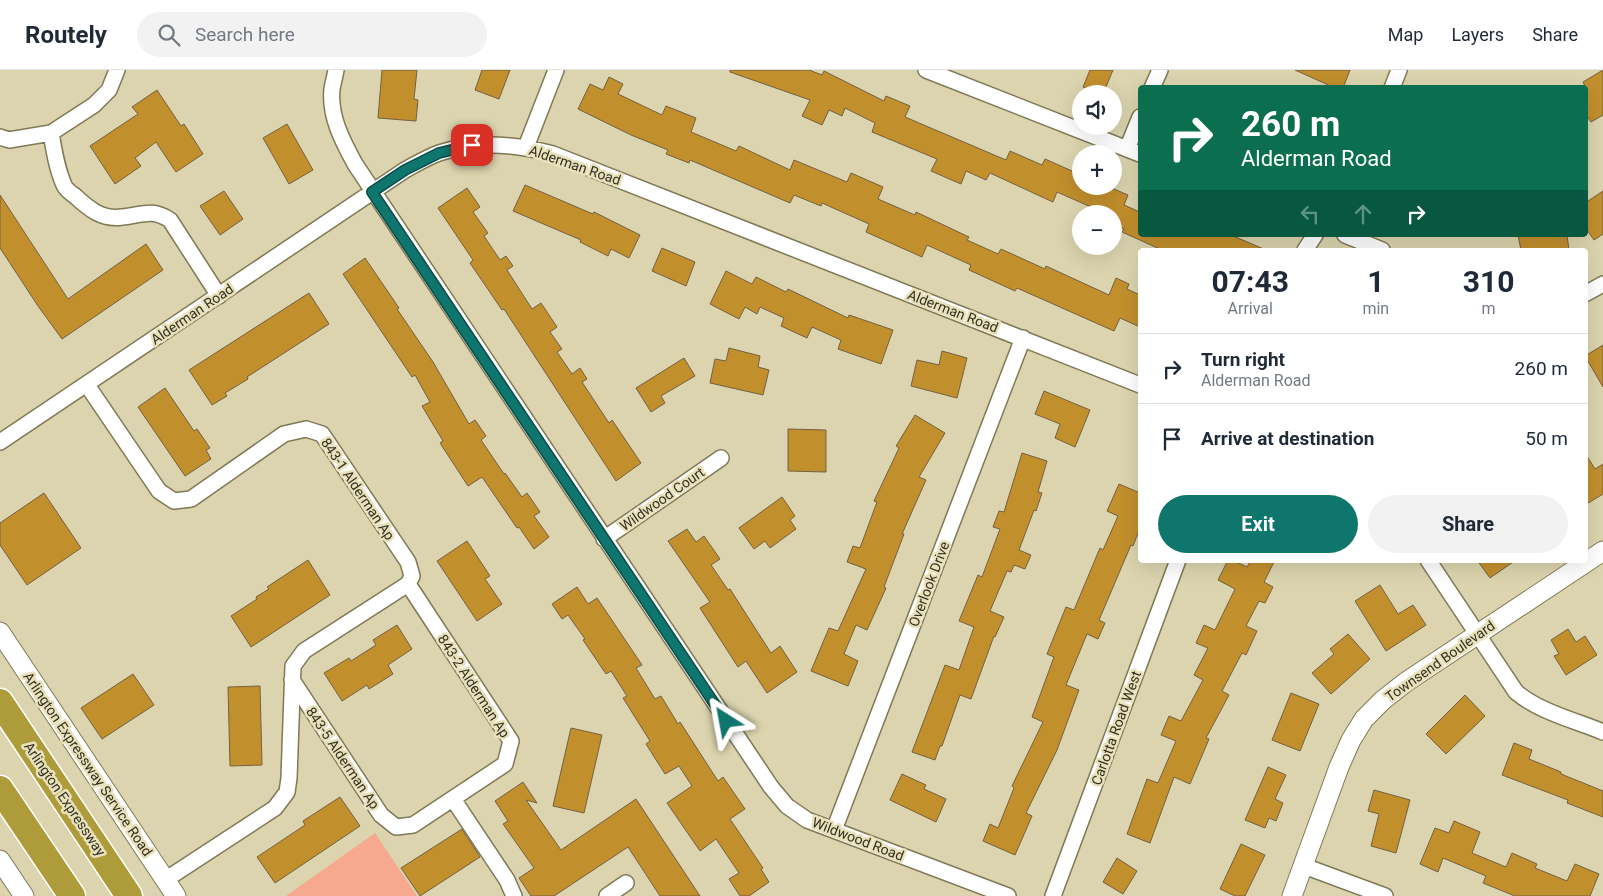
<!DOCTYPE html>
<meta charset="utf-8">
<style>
:root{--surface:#fff;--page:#f2f2f3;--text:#1f2937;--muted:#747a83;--line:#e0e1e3;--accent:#0f766e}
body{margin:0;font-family:Roboto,sans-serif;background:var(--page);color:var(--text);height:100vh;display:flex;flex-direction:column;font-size:19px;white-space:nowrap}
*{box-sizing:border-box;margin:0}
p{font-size:16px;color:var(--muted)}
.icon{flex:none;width:28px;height:28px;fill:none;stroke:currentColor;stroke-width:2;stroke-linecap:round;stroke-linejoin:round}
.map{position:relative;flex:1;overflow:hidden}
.details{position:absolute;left:1138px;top:178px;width:450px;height:315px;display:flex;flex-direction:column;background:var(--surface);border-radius:5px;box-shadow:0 5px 20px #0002}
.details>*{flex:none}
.banner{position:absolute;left:1138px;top:15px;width:450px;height:152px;border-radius:5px;box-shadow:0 5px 20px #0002;background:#0b6e4f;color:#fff;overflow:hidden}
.controls{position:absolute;left:1072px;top:15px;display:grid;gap:10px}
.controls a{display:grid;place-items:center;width:50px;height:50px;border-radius:50%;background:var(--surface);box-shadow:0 5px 20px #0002;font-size:25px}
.pin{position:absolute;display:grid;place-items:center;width:42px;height:42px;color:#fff;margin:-21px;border-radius:10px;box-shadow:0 2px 8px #0006}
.me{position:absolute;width:55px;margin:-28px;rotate:326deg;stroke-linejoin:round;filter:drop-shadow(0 0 4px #0008)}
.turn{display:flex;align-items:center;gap:18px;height:105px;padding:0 20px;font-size:22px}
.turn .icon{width:65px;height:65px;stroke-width:2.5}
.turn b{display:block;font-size:35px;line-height:42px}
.lanes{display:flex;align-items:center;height:48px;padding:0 20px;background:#0003;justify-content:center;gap:25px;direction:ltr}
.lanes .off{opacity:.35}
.eta{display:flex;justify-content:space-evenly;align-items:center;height:85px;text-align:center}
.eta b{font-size:30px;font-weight:700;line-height:35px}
.button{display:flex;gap:10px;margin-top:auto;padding:10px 20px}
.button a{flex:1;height:58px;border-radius:30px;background:var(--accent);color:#fff;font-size:20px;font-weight:700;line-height:58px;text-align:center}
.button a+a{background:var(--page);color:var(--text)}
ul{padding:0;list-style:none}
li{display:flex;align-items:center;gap:15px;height:70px;padding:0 20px;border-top:1px solid var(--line)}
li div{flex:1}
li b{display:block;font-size:19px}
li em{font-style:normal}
header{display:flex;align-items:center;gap:30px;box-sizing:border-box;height:70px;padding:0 25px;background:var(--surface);border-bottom:1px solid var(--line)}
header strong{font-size:24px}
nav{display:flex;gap:28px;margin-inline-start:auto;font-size:18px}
.search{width:350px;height:45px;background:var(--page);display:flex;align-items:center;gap:12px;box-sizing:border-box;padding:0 18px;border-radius:28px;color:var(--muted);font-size:19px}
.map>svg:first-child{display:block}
.green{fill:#f7a98f}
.building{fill:#c28f2d;stroke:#736042}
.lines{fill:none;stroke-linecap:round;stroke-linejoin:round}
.minor-casing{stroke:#7f7956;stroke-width:18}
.tertiary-casing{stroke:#7f7956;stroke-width:21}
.motorway-casing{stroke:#fff;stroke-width:29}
.minor{stroke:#fff;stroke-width:15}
.tertiary{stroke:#fff;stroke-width:19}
.motorway{stroke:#ae9c3b;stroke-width:26}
.route-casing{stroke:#0a4d48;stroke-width:12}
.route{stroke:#0f766e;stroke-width:9}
.labels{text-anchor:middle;stroke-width:5;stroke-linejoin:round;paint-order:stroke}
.street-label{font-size:14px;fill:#322f20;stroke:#e8e1bb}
</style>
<header>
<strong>Routely</strong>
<div class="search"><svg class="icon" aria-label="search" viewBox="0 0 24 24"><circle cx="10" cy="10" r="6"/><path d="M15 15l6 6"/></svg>Search here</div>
<nav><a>Map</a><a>Layers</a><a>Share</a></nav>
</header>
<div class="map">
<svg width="1603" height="826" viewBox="0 0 1603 826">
<rect width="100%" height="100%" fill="#dbd4ae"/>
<path class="green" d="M375,763L417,826H286Z"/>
<path class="building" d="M382,0H417L414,29L418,30L416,51L378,48Z
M482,0H510L499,29L475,20Z
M730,0H809L822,5L824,1L884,31L886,26L910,36L905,47L1006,90L1010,81L1042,95L1045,89L1081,105V116H1107L1128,125L1124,135L1140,142V165H1231L1266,180H1162L1122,162L1124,159L1114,155V144H1107L1057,122L1053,132L990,103L986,110L966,101L961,114L931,101L937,89L872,62L875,53L845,38L842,46L829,40L822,55L802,46L810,30L730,2Z
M1090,0H1113L1103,24H1096L1083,17Z
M1295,0H1350L1343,18H1335Z
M1603,0V45L1591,52L1585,43V16L1583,12Z
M609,7L623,14L618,24L662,45L666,36L696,48L691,62L736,81L739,76L790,100L794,90L847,112L851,103L883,117L878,129L915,145L916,142L969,167L967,170L998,184L1001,179L1045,199L1046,196L1109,225L1116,208L1129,214L1127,219L1140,225V257L1120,248L1114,261L1017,218L1015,221L969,200L971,195L927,175L922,187L866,162L869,154L822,133L821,136L794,125L790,133L690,90L689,93L666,84L668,80L631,65L578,39L590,14L603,20Z
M157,20L181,56L184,54L203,84L176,102L156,72L135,88L141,96L115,114L90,76L138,44L132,37Z
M287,54L313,100L289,114L263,68Z
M525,115L593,144L594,142L640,165L629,188L611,179L608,186L580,172L581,170L513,141Z
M467,118L480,137L473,142L488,163L484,166L500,190L506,186L513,196L507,200L532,239L541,233L557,257L550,262L562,279L557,282L572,304L580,298L587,309L582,312L609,353L612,350L641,393L616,411L504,239L502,240L470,193L473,190L438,138Z
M224,121L243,149L220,165L200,136Z
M1603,121V164L1594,170L1585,157V133Z
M0,125L68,229L146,174L163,200L62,269L38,236L0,178Z
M1518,165H1567L1569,180H1521Z
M662,178L695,192L686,216L652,201Z
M365,188L399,238L397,239L433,292L469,354L475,350L486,366L481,370L504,404L505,403L522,427L527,423L540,442L534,446L549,467L534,479L519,457L517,458L482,407L468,416L440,373L443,371L422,336L430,332L415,305L412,307L343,204Z
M726,201L752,214L756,207L786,222L788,219L848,248L849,245L893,260L881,294L838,279L841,270L812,257L807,268L781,256L784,248L760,237L757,244L745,237L739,249L710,234Z
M309,223L329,254L247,307L248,309L225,323L227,326L212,335L189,300Z
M1603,275V317L1585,286Z
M729,278L760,286L758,297L769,300L763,325L710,313L715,289L726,291Z
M942,281L967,288L957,328L911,316L917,290L939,295Z
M684,288L695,306L661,326L665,333L651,342L636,318Z
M165,318L194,361L197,359L210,378L206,380L211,389L185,406L138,337Z
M1044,321L1090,340L1075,377L1055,368L1060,354L1035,344Z
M915,345L945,363L919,407L926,410L902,464H904L884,517L886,518L867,560L856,555L844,584L858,591L848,616L811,601L829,558L838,561L866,499L847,492L853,476L860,478L877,432L874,431L899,378L896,376Z
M788,359L826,360V402L788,401Z
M1022,383L1047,391L1038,422L1042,423L1036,441L1034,440L1019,480L1031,485L1025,499L1014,495L1011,502L1007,501L990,541L1004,547L995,567L994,566L971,629L960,625L942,676H940L935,690L912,682L945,595L959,600L974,557L959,551L978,505L982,507L1000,459L993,457L999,441L1004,442Z
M1585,383L1595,399L1603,394V424L1585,435Z
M1119,414L1140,423V458L1133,476L1131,475L1099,550L1105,553L1098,569L1087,564L1066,615L1079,620L1057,680L1026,743L1032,746L1015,785L983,771L990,754L998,758L1014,718L1012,716L1043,652L1032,647L1054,587L1047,584L1066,537L1074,540L1100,478L1103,480L1118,446L1107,441Z
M44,423L81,478L27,515L0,475V453Z
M782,427L795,446L790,450L796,459L770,478L765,471L754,479L739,458Z
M687,459L696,472L704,466L720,489L711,495L728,520L730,519L771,583L780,576L797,602L767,623L746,591L738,597L700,538L710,532L668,471Z
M467,471L490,506L485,509L502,534L477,551L437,491Z
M308,490L330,525L251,577L231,546L257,529L256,527L269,519L267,517Z
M1228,490H1232L1247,497L1251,490H1275L1264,512L1273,517L1265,533L1259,531L1246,556L1257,561L1246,585L1242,583L1222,621L1229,625L1206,668L1209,669L1190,714L1174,707L1150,773L1127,764L1147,709L1158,713L1176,671L1161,665L1169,646L1181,651L1203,610L1194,605L1208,578L1196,573L1204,555L1215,560L1235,519L1218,510Z
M1477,490H1516L1490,508Z
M1380,515L1398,544L1413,535L1426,555L1386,581L1355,531Z
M577,517L588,534L597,528L642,595L636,598L655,629L661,626L678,654L680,652L718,711L723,707L745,739L730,749L763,798L761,799L769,812L749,826H740L729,809L739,803L716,769L700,781L667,733L692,716L679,696L665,704L646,674L650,671L623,628L627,626L611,601L606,604L583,570L585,569L568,545L562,549L552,534Z
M397,555L412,579L388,595L393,604L369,619L367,615L342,631L324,603L349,588L351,591L376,575L373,570Z
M1568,559L1576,572L1585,566L1597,585L1566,605L1554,586L1559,584L1551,570Z
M1348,564L1370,589L1331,624L1312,603L1334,584L1330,579Z
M133,604L154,635L102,669L81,638Z
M260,616L262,695L230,696L228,617Z
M1291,623L1319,634L1300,681L1272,670Z
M1465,625L1485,646L1446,684L1426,664Z
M571,658L602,665L584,743L553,736Z
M1514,673L1532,680L1529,689L1561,702V704L1603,721V747L1567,733L1568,730L1502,705Z
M1268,697L1286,705L1275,729L1283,733L1276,751L1269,748L1265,758L1245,750Z
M902,704L926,715L924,719L946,729L936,752L890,730Z
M523,712L537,733L526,730L561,780L636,729L700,826H660L628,777L554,826H531L519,808L534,798L503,754L508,751L495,731Z
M1374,720L1410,730L1396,783L1371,776L1379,744L1368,741Z
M340,727L360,756L275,813L257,787L305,755L303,751Z
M1454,751L1480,762L1472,783L1506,797L1512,783L1537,794L1535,798L1567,811L1575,794L1599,804L1590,826H1515L1483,813L1486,806L1443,788L1438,802L1420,794L1435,758L1449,763Z
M462,759L480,787L420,826L401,798Z
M1241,774L1265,785L1245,826H1235L1220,819Z
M1117,788L1137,801L1123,824L1103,812Z"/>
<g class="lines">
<g class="minor-casing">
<path id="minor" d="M336,0C335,6 333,13 332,19C329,46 343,72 355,94L771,717L787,736L807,750L1008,826
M926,0L1140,84
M1152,18L1160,0
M1392,18L1399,0
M51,63L94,35L109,20L117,0
M0,67L9,70L51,63C54,81 57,99 64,115C66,120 71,123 75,126C89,139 102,150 122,147C143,145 151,138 170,150L219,226
M526,77L556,0
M1127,79L1140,47
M1345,165L1382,180
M1305,180L1315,165
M1585,224L1603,214
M87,315L159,421L174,431L191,429L284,364L306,359L322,364L408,492L412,506L408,514
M0,372L405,100C416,94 428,87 439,83C477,70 516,74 553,84L1140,315
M604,469L721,388
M1428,490L1516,622C1540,642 1574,650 1603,662
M292,610L381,745L396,757L413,755L505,694L511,671L408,514
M453,729L507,810L514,826
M834,760L1023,268
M1304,796L1385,826
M165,810L275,738L287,722L289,708L293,596L304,581L408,514
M607,826L626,813
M1053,826L1178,490"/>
</g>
<g class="tertiary-casing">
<path id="tertiary" d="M0,562L176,826
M0,790L24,826
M1292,826L1339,697L1351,670L1364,649L1383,630L1406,612L1603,481"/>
</g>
<g class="motorway-casing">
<path id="motorway" d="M0,632L129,826
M0,719L72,826"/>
</g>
<use href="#minor" class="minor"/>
<use href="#tertiary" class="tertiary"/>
<use href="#motorway" class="motorway"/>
</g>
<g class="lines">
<g class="route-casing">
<path id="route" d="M472,75L439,83L405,100L372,122L726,651"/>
</g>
<use href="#route" class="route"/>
</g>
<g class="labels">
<g class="street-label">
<text transform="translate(575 95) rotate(19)" y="5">Alderman Road</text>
<text transform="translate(953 241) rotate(21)" y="5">Alderman Road</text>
<text transform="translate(192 244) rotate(-34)" y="5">Alderman Road</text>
<text transform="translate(358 419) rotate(56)" y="5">843-1 Alderman Ap</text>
<text transform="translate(662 429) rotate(-35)" y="5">Wildwood Court</text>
<text transform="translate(929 514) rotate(-69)" y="5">Overlook Drive</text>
<text transform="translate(1440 591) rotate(-35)" y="5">Townsend Boulevard</text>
<text transform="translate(474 616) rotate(57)" y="5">843-2 Alderman Ap</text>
<text transform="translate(1116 658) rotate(-70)" y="5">Carlotta Road West</text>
<text transform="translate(343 688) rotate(56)" y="5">843-5 Alderman Ap</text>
<text transform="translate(88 694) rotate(56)" y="5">Arlington Expressway Service Road</text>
<text transform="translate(65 729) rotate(56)" y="5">Arlington Expressway</text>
<text transform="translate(858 769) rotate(21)" y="5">Wildwood Road</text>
</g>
</g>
</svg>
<div class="controls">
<a><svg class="icon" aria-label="sound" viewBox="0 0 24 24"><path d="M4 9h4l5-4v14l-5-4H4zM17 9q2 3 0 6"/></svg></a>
<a>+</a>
<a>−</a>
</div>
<div class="pin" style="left:472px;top:75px;background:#d93025"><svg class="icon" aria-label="arrive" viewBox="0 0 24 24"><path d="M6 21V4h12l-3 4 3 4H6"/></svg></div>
<svg class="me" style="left:726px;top:651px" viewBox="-20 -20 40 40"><path d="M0-17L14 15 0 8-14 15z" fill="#0f766e" stroke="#fff" stroke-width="4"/></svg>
<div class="banner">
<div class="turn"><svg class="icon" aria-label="right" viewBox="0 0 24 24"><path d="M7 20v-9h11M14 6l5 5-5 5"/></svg><div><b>260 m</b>Alderman Road</div></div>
<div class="lanes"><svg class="icon off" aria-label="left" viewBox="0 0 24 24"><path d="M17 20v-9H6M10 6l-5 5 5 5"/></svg><svg class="icon off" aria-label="ahead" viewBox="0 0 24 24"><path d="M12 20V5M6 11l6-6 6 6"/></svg><svg class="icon" aria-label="right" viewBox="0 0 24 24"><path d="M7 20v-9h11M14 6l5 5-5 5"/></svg></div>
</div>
<section class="details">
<div class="eta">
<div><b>07:43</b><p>Arrival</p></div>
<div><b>1</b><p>min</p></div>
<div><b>310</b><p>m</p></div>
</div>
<ul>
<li><svg class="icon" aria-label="right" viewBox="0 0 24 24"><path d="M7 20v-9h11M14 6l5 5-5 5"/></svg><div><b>Turn right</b><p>Alderman Road</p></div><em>260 m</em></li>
<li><svg class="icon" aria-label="arrive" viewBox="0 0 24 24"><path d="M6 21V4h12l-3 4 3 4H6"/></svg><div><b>Arrive at destination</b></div><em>50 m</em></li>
</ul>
<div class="button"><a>Exit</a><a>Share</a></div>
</section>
</div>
